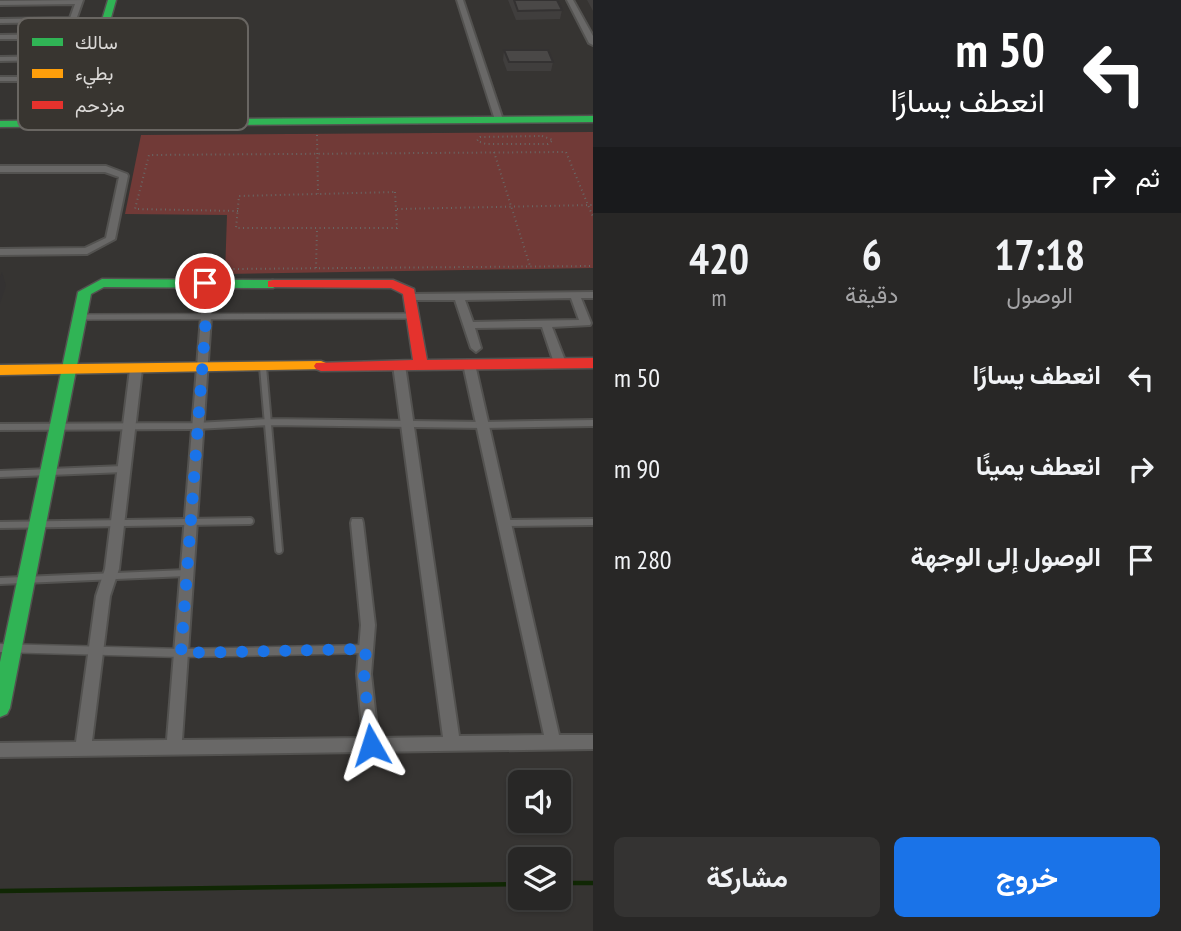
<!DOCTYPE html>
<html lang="ar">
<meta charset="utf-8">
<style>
:root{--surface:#282726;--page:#343332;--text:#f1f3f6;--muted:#a5a5a7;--line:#444443;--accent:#1a73e8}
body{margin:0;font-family:"PT Sans Narrow",Vazirmatn,sans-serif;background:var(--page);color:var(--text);direction:rtl;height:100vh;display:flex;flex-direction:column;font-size:26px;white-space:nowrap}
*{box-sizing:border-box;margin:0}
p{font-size:23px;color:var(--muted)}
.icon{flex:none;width:38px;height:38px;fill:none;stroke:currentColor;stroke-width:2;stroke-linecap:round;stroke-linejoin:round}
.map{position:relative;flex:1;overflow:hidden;direction:ltr}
.details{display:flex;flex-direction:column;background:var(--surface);width:588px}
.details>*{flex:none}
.hud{background:#202124;color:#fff;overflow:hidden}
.fabs{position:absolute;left:508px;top:770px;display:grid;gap:14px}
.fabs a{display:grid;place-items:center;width:63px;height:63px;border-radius:10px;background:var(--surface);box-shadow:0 2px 5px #0004,0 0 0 2px var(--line);font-size:35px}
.pin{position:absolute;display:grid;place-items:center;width:60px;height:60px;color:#fff;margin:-30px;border:4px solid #fff;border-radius:50%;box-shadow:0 2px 7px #0007}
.me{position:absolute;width:77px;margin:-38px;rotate:354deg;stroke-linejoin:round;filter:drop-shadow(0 0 5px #0008)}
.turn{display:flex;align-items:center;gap:24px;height:147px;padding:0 21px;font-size:32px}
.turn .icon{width:91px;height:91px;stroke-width:2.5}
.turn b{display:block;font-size:49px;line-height:60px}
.then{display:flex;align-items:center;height:66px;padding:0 21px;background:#0003;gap:14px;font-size:26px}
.eta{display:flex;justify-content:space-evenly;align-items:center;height:119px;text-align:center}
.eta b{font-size:42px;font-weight:700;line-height:49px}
.primary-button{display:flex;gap:14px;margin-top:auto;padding:14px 21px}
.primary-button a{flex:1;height:80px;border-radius:10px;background:var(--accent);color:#fff;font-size:28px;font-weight:700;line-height:80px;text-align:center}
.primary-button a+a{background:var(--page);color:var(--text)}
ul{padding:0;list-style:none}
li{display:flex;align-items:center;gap:21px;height:91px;padding:0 21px}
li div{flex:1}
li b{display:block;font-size:26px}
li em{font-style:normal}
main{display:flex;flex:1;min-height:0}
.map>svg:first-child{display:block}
.green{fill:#713a37}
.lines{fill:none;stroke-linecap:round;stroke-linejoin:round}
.stream{stroke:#102704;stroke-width:4.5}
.lane-far2-casing{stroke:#535250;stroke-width:8}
.lane-far1-casing{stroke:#535250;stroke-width:10}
.lane-casing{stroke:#535250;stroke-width:11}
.street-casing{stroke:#535250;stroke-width:4}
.fast-casing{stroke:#535250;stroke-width:3}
.slow-casing{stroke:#535250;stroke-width:3}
.jam-casing{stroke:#535250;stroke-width:3}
.path{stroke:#696866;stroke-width:2;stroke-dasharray:1 3.5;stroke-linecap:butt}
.lane-far2{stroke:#696867;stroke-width:5}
.lane-far1{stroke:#696867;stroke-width:6}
.lane{stroke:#696867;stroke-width:8}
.street{fill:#696867;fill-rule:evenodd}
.fast{fill:#30b455;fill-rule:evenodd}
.slow{fill:#ff9f0a;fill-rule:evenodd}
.jam{fill:#e5322d;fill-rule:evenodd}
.wall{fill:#403e3d}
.shaded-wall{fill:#343232}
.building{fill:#4a4847;stroke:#343232;stroke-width:2}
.route{stroke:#1a73e8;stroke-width:12;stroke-dasharray:0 21.6}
.key{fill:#383530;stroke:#696662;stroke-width:2}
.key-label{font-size:19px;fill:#dbd9d7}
</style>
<main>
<section class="details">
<div class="hud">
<div class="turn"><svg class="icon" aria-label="left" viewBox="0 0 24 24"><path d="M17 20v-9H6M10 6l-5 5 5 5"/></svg><div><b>50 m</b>انعطف يسارًا</div></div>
<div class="then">ثم<svg class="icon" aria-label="right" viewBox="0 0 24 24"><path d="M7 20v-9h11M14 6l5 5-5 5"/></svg></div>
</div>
<div class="eta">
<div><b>17:18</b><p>الوصول</p></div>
<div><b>6</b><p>دقيقة</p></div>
<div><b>420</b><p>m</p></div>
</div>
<ul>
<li><svg class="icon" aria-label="left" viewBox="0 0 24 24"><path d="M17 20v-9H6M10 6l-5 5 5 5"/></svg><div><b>انعطف يسارًا</b></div><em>50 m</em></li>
<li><svg class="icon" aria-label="right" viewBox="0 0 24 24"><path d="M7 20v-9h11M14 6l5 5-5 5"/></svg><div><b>انعطف يمينًا</b></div><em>90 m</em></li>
<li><svg class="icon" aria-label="arrive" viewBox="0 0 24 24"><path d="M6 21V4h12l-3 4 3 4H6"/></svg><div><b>الوصول إلى الوجهة</b></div><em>280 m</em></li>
</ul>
<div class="primary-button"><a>خروج</a><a>مشاركة</a></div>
</section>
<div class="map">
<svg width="593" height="931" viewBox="0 0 593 931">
<rect width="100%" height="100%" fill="#363432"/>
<path class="green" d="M593,132V268L225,274L227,215L125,214L141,135Z"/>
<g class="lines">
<path class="stream" d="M558,883H593
M0,891L520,884"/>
<g class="lane-far2-casing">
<path id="lane-far2" d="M80,317L413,316"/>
</g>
<g class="lane-far1-casing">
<path id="lane-far1" d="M263,367L279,550
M0,427L196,426L269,422L483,425L593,423
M0,474L124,469
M504,523L593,522
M0,525L250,521
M0,581L186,573"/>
</g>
<g class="lane-casing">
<path id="lane" d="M0,648L181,653L366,649"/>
</g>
<g class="street-casing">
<path id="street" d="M83,0L71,34H104V38H70L56,77L45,81H0V77H44L50,74L55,60L0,61V57L56,56L63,39H0V35L64,34L69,22L0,23V19L70,18L75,4L0,5V1Z
M457,0H463L503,120L502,122L495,120Z
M567,0H573L593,36V45L589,43Z
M0,166H106L127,174L128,176L115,239L87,254L0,255V249L85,248L106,238L119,177L105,172H0Z
M205,280L210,283L211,317L182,740L363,738L357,674L361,625L351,523L352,519H362L363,523L375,625L371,674L378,738L443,737L393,365L399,361L405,365L459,736L544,735L463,364L469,360L475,364L559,735H593V749L0,757V743L76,742L96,596L105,569L130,369L136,365L142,369L119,569L110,596L92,741L167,740L201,317L200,283Z
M593,292V298H581L591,323L590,325L552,327L566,363L560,367L554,363L542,327L475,328L481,348L476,352L471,348L455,300H410L405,297L410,294ZM571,298L579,320L473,322L465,300Z"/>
</g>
<g class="fast-casing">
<path id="fast" d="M108,0H116L82,120L593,116V122L0,127V121L72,120Z
M102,279L273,280L279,284L273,288L104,287L91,294L10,708L7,714L0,717V662L78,292Z"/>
</g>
<g class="slow-casing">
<path id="slow" d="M321,361L326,363L328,366L326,369L0,375V365Z"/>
</g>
<g class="jam-casing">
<path id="jam" d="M273,280H393L414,289L427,360L593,358V368L321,371L316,369L314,366L316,363L413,360L403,294L391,288L268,287V281Z"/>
</g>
<path class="path" d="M317,135L318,194
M542,136L553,140L548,144H486L477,141L480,137Z
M494,152L530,266
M395,192L397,228H236L239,196Z
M397,209L593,205
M238,211L135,209L149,155L566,152L593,217
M316,268L317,229
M229,269L593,266"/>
<use href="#lane-far2" class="lane-far2"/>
<use href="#lane-far1" class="lane-far1"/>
<use href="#lane" class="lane"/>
<use href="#street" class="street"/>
<use href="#fast" class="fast"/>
<use href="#slow" class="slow"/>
<use href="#jam" class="jam"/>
</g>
<path class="wall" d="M508,0H557L562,10L560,19L516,20Z
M587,0H593V11Z
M504,50L553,62L551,71H507L503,60Z"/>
<path class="shaded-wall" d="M2,272L6,286L0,304V277Z"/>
<path class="building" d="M514,0H557L562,10L518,11Z
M504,50H548L553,62H509Z"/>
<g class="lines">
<path class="route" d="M205,283L206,317L181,653L366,649L364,674L371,745"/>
</g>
<rect x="18" y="18" width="230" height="112" rx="10" class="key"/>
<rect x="32" y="38" width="31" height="8" fill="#30b455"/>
<rect x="32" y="69" width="31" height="9" fill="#ff9f0a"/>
<rect x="32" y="101" width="31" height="8" fill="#e5322d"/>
<g class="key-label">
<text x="75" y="49">سالك</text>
<text x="75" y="80">بطيء</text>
<text x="75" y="112">مزدحم</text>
</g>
</svg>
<div class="fabs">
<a><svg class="icon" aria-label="sound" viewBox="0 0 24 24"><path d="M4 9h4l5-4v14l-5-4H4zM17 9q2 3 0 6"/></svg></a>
<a><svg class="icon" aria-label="layers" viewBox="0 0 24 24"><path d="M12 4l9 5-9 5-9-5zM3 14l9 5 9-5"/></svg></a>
</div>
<div class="pin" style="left:205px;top:283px;background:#d93025"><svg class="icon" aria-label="arrive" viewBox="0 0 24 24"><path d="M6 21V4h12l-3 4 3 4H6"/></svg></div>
<svg class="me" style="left:371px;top:745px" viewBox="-20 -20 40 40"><path d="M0-17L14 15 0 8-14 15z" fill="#1a73e8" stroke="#fff" stroke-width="4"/></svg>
</div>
</main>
